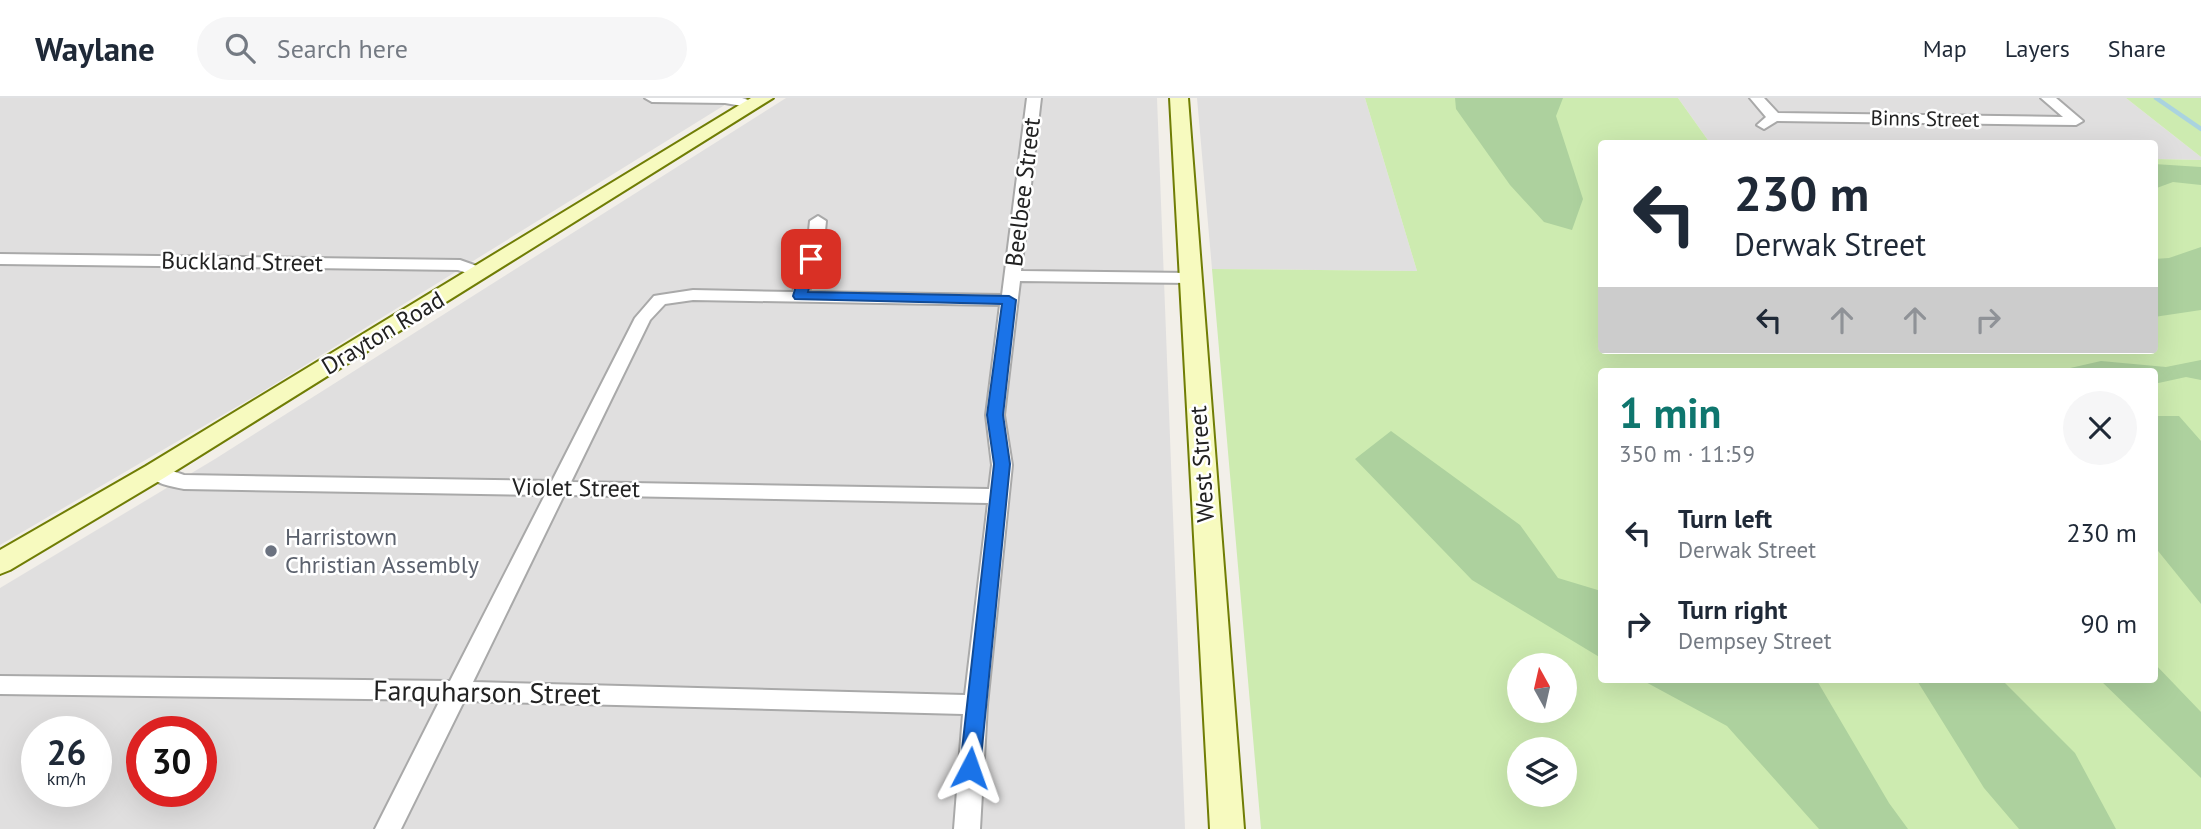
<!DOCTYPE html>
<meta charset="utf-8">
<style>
:root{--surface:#fff;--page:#f6f6f7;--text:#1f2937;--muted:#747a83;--line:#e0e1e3;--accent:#0f766e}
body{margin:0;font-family:"PT Sans",sans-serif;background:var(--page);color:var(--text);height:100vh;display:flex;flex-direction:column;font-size:26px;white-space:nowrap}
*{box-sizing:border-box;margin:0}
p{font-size:23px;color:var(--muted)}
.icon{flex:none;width:38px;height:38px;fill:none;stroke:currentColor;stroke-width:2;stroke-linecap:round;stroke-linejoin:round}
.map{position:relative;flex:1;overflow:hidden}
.details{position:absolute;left:1598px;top:270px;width:560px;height:315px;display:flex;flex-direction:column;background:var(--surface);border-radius:7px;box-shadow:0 7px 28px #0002}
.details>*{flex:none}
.hud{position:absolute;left:1598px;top:42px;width:560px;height:214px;border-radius:7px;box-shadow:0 7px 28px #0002;background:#fff;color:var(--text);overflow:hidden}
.needle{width:46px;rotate:352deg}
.buttons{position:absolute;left:1507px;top:555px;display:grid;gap:14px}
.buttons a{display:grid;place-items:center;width:70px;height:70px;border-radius:50%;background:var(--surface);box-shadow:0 7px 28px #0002;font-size:35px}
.speed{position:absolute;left:21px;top:618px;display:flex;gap:14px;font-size:35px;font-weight:700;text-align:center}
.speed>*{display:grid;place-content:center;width:91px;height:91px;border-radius:50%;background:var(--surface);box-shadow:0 7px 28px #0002;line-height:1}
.speed small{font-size:18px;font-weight:400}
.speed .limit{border:10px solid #d22;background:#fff;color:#111}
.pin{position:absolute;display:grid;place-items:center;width:60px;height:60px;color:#fff;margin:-30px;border-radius:14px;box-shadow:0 4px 10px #0006}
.me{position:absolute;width:77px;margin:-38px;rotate:4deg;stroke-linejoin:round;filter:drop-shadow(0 0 5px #0008)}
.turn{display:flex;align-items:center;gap:24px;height:147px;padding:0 21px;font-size:32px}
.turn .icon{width:91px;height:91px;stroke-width:2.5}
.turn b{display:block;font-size:49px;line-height:60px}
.lanes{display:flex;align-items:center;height:66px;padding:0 21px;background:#0003;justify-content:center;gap:35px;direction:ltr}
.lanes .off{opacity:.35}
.round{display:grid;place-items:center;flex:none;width:74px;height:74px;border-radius:37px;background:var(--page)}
.summary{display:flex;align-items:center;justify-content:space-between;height:119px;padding:0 21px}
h1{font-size:42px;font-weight:700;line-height:52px;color:var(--accent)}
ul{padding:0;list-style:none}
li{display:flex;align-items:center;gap:21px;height:91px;padding:0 21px}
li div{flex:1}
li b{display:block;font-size:26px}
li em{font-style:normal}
header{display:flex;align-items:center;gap:42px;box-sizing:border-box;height:98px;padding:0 35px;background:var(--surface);border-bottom:2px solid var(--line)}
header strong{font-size:33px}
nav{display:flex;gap:38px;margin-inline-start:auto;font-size:24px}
.search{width:490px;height:63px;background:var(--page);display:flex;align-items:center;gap:18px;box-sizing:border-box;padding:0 24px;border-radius:38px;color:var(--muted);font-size:26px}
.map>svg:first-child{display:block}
.residential{fill:#e0dfdf;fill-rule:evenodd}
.grass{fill:#cdebb0;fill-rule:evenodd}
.forest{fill:#add19e}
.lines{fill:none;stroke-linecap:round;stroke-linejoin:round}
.stream{stroke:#aad3df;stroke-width:4.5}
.minor-casing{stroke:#a9a9a9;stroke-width:4}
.secondary-casing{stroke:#707d05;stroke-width:4}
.minor{fill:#fff;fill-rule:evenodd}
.secondary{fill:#f7fabf;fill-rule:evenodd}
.route{fill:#1a73e8;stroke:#114b97;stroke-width:2}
.worship-dot{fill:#6b7280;stroke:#fff;stroke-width:2.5}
.labels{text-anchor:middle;stroke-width:5;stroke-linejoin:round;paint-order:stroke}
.far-street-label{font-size:21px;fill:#222;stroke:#fff}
.street-label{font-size:24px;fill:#222;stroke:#fff}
.worship-label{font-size:24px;fill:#5b616d;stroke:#fff;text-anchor:start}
.near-street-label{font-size:28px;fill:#222;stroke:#fff}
</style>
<header>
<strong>Waylane</strong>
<div class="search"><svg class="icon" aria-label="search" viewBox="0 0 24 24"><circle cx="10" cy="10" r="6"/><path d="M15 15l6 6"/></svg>Search here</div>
<nav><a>Map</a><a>Layers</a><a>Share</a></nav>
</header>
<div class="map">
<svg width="2201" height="731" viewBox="0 0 2201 731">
<rect width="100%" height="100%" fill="#f2efe9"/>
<path class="residential" d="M0,0H736L257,297L0,447Z
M786,0H1157L1185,731H0V490L215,361ZM37,634H96V693H37ZM142,634H201V693H142Z
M1197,0H1365L1417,173L1212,171Z
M1678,0H2126L2201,59V62L2154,61V46L1710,45Z"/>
<path class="grass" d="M1365,0H1678L1710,45L1601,46V252H2154V61L2201,62V731H1261L1212,171L1417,173ZM1601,273H2154V581H1601ZM1519,567H1564V612H1519ZM1519,651H1564V696H1519Z
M2126,0H2201V59Z"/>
<path class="forest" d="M1455,0H1563L1556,18L1583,101L1572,132L1544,124L1510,87L1456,11Z
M2154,66L2201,69V87L2173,84L2154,91Z
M2201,149V212L2154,219V161L2169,160Z
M2101,263L2166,269L2201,262V282L2186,279L2154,286V273H2057Z
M2154,318H2179L2201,343V506L2154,448Z
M1391,333L1520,427L1558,480L1601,493V560L1472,482L1355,361Z
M2154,565L2201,614V680L2099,581H2154Z
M1640,581H1816L1889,705L1908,731H1819L1727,628Z
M1916,581H2001L2075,655L2116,731H2019L1984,690Z"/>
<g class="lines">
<path class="stream" d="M2156,0L2201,31"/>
<g class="minor-casing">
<path id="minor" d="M645,0H742L761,6L754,10L725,5L652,4Z
M1027,0H1041L1021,173L1190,175L1198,180L1190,185L1020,183L1004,317L1012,367L987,607L980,731H954L963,616L464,603L401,731H375L440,602L0,596V578L450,583L545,397L184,391C170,388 154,386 145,374L148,369L155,367L184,377L552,383L635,220L654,198L660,197L693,192L793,194L808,143L810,123L818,118L826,123L824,143L809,194L1002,197ZM693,202L1000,207L986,317L992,367L989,391L571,384L650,222L665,206ZM564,397L988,405L965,597L473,584Z
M1750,0H1764L1778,15L2063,19L2041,0H2056L2083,23L2076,27L1777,23L1764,31L1757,27L1766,19Z
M0,156L460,162L488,172L490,175L482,180L458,172L0,166Z"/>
</g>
<g class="secondary-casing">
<path id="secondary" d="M751,0H773L164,380L10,472L0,476V452L146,368Z
M1170,0H1188L1244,731H1210Z"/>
</g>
<use href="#minor" class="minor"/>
<use href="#secondary" class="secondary"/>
</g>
<path class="route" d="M811,157L817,161L808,194L1009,198L1016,202L1003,317L1010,366L980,670L977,676L970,679L963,676L960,670L994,366L987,317L1002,206L795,201L793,198L804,161Z"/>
<circle class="worship-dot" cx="271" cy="453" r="7"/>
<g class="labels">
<g class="far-street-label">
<text transform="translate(1925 21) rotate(1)" y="7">Binns Street</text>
</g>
<g class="street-label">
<text transform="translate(1023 94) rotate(-83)" y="8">Beelbee Street</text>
<text transform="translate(242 164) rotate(1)" y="8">Buckland Street</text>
<text transform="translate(383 235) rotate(-31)" y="8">Drayton Road</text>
<text transform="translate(1202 366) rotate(-94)" y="8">West Street</text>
<text transform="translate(576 390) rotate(1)" y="8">Violet Street</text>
</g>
<g class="worship-label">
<text x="285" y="447">Harristown<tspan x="285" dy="28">Christian Assembly</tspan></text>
</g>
<g class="near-street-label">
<text transform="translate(487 594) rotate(1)" y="10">Farquharson Street</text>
</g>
</g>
</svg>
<div class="buttons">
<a><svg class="needle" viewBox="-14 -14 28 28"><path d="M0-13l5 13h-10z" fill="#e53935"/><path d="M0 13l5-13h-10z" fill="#747a83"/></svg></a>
<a><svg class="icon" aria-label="layers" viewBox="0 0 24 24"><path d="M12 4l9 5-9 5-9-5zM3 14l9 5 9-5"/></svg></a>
</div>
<div class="speed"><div>26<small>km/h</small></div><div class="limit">30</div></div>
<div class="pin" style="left:811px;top:161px;background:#d93025"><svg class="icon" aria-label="arrive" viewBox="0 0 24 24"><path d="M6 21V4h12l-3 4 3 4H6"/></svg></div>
<svg class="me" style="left:970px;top:670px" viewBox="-20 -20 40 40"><path d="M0-17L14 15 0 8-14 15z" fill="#1a73e8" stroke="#fff" stroke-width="4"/></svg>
<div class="hud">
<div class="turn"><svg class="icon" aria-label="left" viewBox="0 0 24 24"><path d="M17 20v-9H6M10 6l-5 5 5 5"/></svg><div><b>230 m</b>Derwak Street</div></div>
<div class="lanes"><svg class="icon" aria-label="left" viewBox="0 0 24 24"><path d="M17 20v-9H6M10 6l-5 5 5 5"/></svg><svg class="icon off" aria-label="ahead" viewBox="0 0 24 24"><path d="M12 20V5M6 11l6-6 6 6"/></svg><svg class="icon off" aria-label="ahead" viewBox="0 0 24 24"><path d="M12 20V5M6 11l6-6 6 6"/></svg><svg class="icon off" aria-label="right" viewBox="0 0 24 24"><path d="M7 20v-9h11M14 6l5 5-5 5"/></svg></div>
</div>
<section class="details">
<div class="summary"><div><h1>1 min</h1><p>350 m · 11:59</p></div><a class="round"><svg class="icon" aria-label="close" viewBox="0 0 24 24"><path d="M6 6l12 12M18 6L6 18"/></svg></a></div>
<ul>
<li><svg class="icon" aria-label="left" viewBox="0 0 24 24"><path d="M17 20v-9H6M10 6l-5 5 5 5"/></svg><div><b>Turn left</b><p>Derwak Street</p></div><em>230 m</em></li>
<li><svg class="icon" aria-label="right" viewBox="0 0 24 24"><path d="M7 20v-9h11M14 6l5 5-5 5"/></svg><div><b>Turn right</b><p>Dempsey Street</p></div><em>90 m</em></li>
</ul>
</section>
</div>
